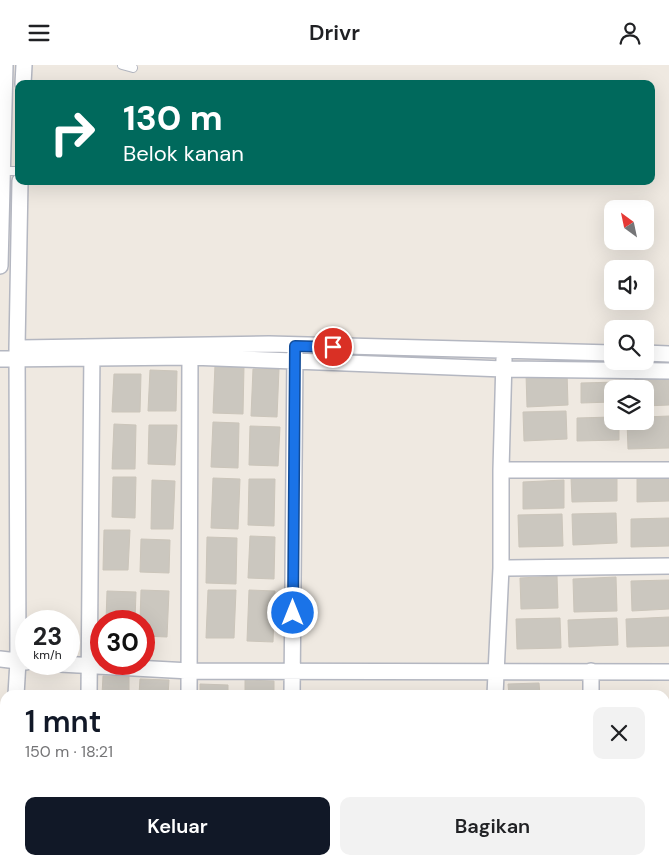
<!DOCTYPE html>
<html lang="id">
<meta charset="utf-8">
<style>
:root{--surface:#fff;--page:#f2f2f2;--text:#202124;--muted:#757577;--accent:#111827}
body{margin:0;font-family:"DM Sans",sans-serif;background:var(--page);color:var(--text);height:100vh;display:flex;flex-direction:column;font-size:19px;white-space:nowrap}
*{box-sizing:border-box;margin:0}
p{font-size:16px;color:var(--muted)}
.icon{flex:none;width:28px;height:28px;fill:none;stroke:currentColor;stroke-width:2;stroke-linecap:round;stroke-linejoin:round}
.map{position:relative;flex:1;overflow:hidden}
.panel{position:absolute;left:0px;top:625px;width:670px;height:175px;display:flex;flex-direction:column;background:var(--surface);border-radius:15px 15px 0 0;box-shadow:0 5px 20px #0002}
.panel>*{flex:none}
.banner{position:absolute;left:15px;top:15px;width:640px;height:105px;border-radius:10px;box-shadow:0 5px 20px #0002;background:#00695c;color:#fff;overflow:hidden}
.needle{width:32px;rotate:327deg}
.controls{position:absolute;left:604px;top:135px;display:grid;gap:10px}
.controls a{display:grid;place-items:center;width:50px;height:50px;border-radius:10px;background:var(--surface);box-shadow:0 5px 20px #0002;font-size:25px}
.speed{position:absolute;left:15px;top:545px;display:flex;gap:10px;font-size:25px;font-weight:700;text-align:center}
.speed>*{display:grid;place-content:center;width:65px;height:65px;border-radius:50%;background:var(--surface);box-shadow:0 5px 20px #0002;line-height:1}
.speed small{font-size:12px;font-weight:400}
.speed .limit{border:8px solid #d22;background:#fff;color:#111}
.pin{position:absolute;display:grid;place-items:center;width:42px;height:42px;color:#fff;margin:-21px;border:2px solid #fff;border-radius:50%;box-shadow:0 1px 5px #0007}
.me{position:absolute;width:55px;margin:-28px;rotate:0deg;stroke-linejoin:round;filter:drop-shadow(0 0 4px #0008)}
.turn{display:flex;align-items:center;gap:18px;height:105px;padding:0 25px;font-size:22px}
.turn .icon{width:65px;height:65px;stroke-width:2.5}
.turn b{display:block;font-size:35px;line-height:42px}
.round{display:grid;place-items:center;flex:none;width:52px;height:52px;border-radius:10px;background:var(--page)}
.headline{display:flex;align-items:center;justify-content:space-between;height:85px;padding:0 25px}
h1{font-size:30px;font-weight:600;line-height:38px;color:var(--accent)}
.cta{display:flex;gap:10px;margin-top:auto;padding:10px 25px}
.cta a{flex:1;height:58px;border-radius:10px;background:var(--accent);color:#fff;font-size:20px;font-weight:600;line-height:58px;text-align:center}
.cta a+a{background:var(--page);color:var(--text)}
header{display:flex;justify-content:space-between;align-items:center;height:65px;padding:0 25px;background:var(--surface);font-size:22px;font-weight:600}
.map>svg:first-child{display:block}
.building{fill:#cbc7bf;stroke:#cbc5ba}
.lines{fill:none;stroke-linecap:round;stroke-linejoin:round}
.lane-casing{stroke:#b4b7c1;stroke-width:10}
.street-casing{stroke:#b4b7c1;stroke-width:18}
.lane{stroke:#fff;stroke-width:8}
.street{stroke:#fff;stroke-width:15}
.route-casing{stroke:#114b97;stroke-width:12}
.route{stroke:#1a73e8;stroke-width:9}
</style>
<header><svg class="icon" aria-label="menu" viewBox="0 0 24 24"><path d="M4 6h16M4 12h16M4 18h16"/></svg>Drivr<svg class="icon" aria-label="person" viewBox="0 0 24 24"><circle cx="12" cy="8" r="4"/><path d="M4 21q1-7 8-7t8 7"/></svg></header>
<div class="map">
<svg width="669" height="800" viewBox="0 0 669 800">
<rect width="100%" height="100%" fill="#efe9e1"/>
<path class="building" d="M215,300L244,301L243,349L213,348Z
M253,304H279L277,352L251,351Z
M150,305L177,306L176,346H148Z
M567,307L568,340L527,342L526,309Z
M114,309H141L140,347H112Z
M669,310V340L645,341V324H635V312Z
M618,317L619,324H612V337L581,338V318Z
M566,346L567,374L524,376L523,347Z
M669,351V383L628,384L627,356H645V352Z
M612,352V356H619V375L577,376V353Z
M213,357L239,358L238,403L211,402Z
M114,359L136,360L135,404H112Z
M149,360H177L175,400L148,399Z
M250,361L280,362L278,401L249,400Z
M617,410V436L572,437L571,412Z
M669,411V436L637,437V412Z
M113,412H136L135,453L112,452Z
M213,413L240,414L238,464L211,463Z
M249,414H275L274,461L248,460Z
M152,415L175,416L173,464H151Z
M564,415V443L523,444V417Z
M616,448L617,478L573,480L572,449Z
M562,449L563,481L519,482L518,450Z
M669,453V481L631,482V454Z
M104,465H130L128,505H103Z
M250,471L275,472L274,514L248,513Z
M207,472L237,473L236,519L206,518Z
M141,474L170,475L169,508L140,507Z
M557,511L558,543L521,544L520,513Z
M616,512L617,546L574,547L573,514Z
M669,515V544L632,546L631,516Z
M141,525L169,526L167,572L144,571V556H140Z
M208,525H236L234,573H206Z
M249,525L275,526L273,577L247,576Z
M107,526L136,527L135,556H106Z
M669,552V581L627,582L626,554Z
M560,553L561,583L517,584L516,554Z
M617,553L618,580L569,582L568,555Z
M103,611L129,612V630H102Z
M140,614L169,615L168,630H139Z
M245,615L274,616V630H245Z
M539,618L540,630H509L508,619Z
M200,619L228,620V630H200Z
M665,636H669V668H665Z
M665,678H669V723H665Z
M665,735H669V777L665,778Z
M97,795H126V800H97Z
M139,795H165L164,800H138Z
M198,795H224V800H198Z
M238,795H265V800H237Z
M501,795H535V800H501Z
M543,795H572L573,800H543Z
M610,795H635V800H610Z
M653,796H669V800H653Z"/>
<g class="lines">
<g class="lane-casing">
<path id="lane" d="M122,0L133,3
M0,106H19"/>
</g>
<g class="street-casing">
<path id="street" d="M23,19L24,0
M0,201L5,0
M21,283L269,279L612,288
M645,288L669,289
M0,294L190,292L504,304L669,306
M501,405H669
M501,503L669,501
M0,594L26,597
M60,599L190,606L669,607
M16,630L18,596L17,283L20,116
M89,630L92,284
M189,630L190,284
M292,630L295,287
M495,630L501,503V405L504,294
M591,630V606
M11,800V795
M86,800V795
M185,800L186,795
M287,800V795
M489,800L490,795
M587,800V795"/>
</g>
<use href="#lane" class="lane"/>
<use href="#street" class="street"/>
</g>
<g class="lines">
<g class="route-casing">
<path id="route" d="M293,548L295,281L333,282"/>
</g>
<use href="#route" class="route"/>
</g>
</svg>
<div class="controls">
<a><svg class="needle" viewBox="-14 -14 28 28"><path d="M0-13l5 13h-10z" fill="#e53935"/><path d="M0 13l5-13h-10z" fill="#757577"/></svg></a>
<a><svg class="icon" aria-label="sound" viewBox="0 0 24 24"><path d="M4 9h4l5-4v14l-5-4H4zM17 9q2 3 0 6"/></svg></a>
<a><svg class="icon" aria-label="search" viewBox="0 0 24 24"><circle cx="10" cy="10" r="6"/><path d="M15 15l6 6"/></svg></a>
<a><svg class="icon" aria-label="layers" viewBox="0 0 24 24"><path d="M12 4l9 5-9 5-9-5zM3 14l9 5 9-5"/></svg></a>
</div>
<div class="speed"><div>23<small>km/h</small></div><div class="limit">30</div></div>
<div class="pin" style="left:333px;top:282px;background:#d93025"><svg class="icon" aria-label="arrive" viewBox="0 0 24 24"><path d="M6 21V4h12l-3 4 3 4H6"/></svg></div>
<svg class="me" style="left:293px;top:548px" viewBox="-20 -20 40 40"><circle r="17" fill="#1a73e8" stroke="#fff" stroke-width="3"/><path d="M0-11L8 9 0 5-8 9z" fill="#fff"/></svg>
<div class="banner">
<div class="turn"><svg class="icon" aria-label="right" viewBox="0 0 24 24"><path d="M7 20v-9h11M14 6l5 5-5 5"/></svg><div><b>130 m</b>Belok kanan</div></div>
</div>
<section class="panel">
<div class="headline"><div><h1>1 mnt</h1><p>150 m · 18:21</p></div><a class="round"><svg class="icon" aria-label="close" viewBox="0 0 24 24"><path d="M6 6l12 12M18 6L6 18"/></svg></a></div>
<div class="cta"><a>Keluar</a><a>Bagikan</a></div>
</section>
</div>
